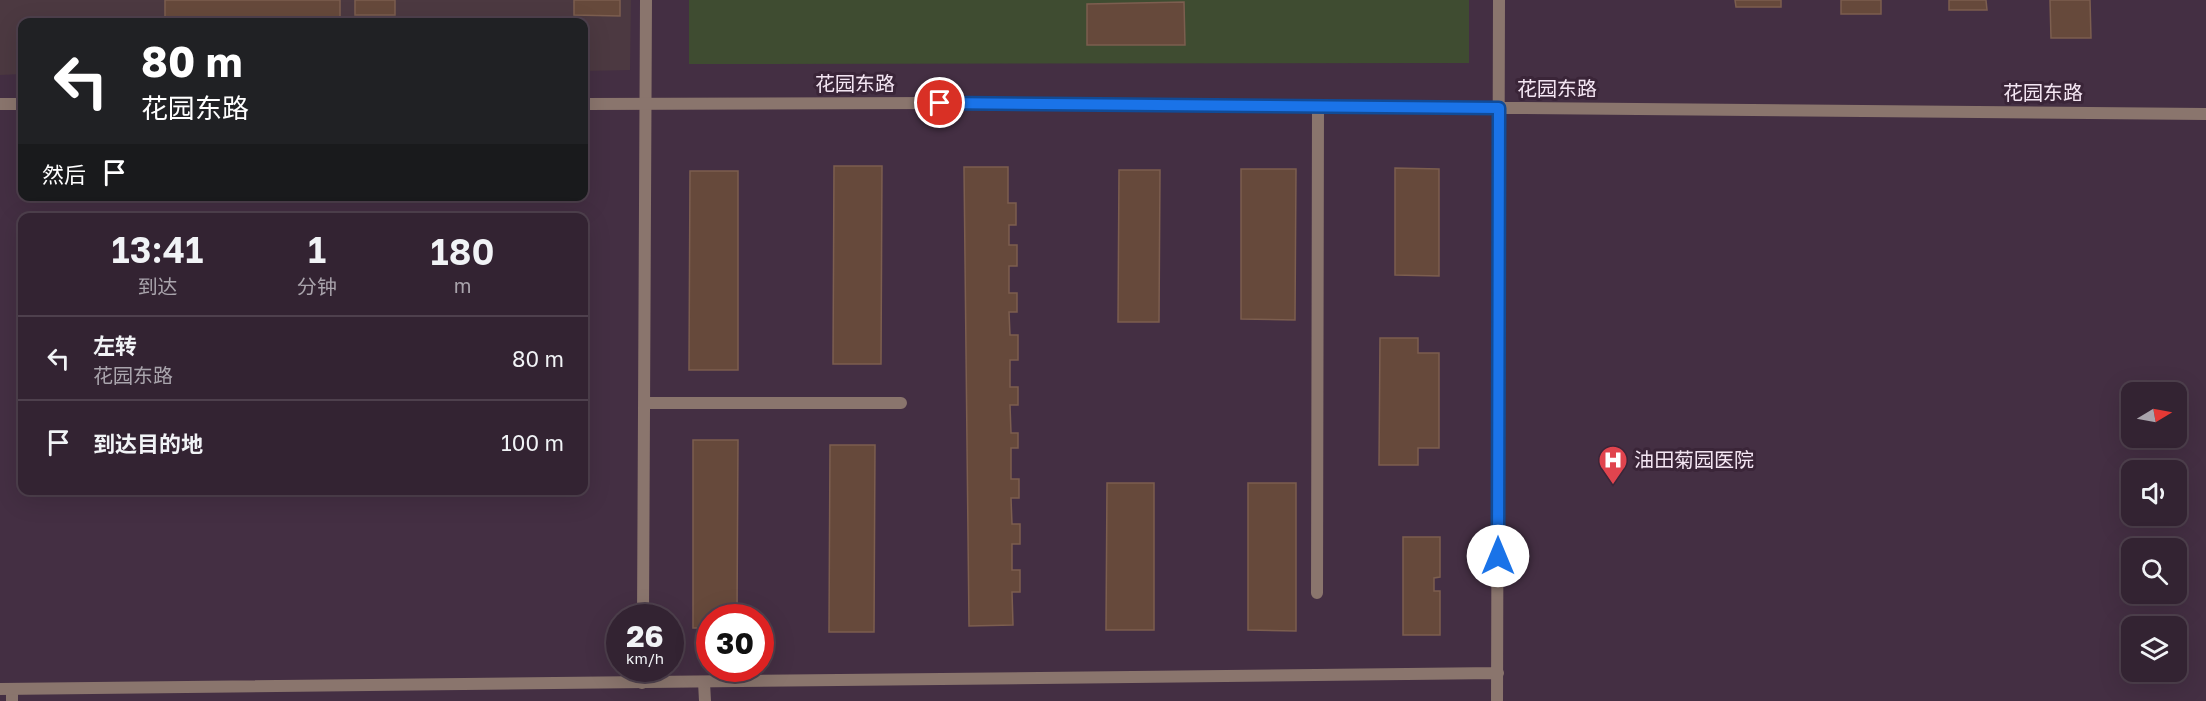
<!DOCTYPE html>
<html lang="zh">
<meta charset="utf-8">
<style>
:root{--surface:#332332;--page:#3e2f3e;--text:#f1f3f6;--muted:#a9a4ac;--line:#4e404d}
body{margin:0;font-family:"Golos Text","Noto Sans SC",sans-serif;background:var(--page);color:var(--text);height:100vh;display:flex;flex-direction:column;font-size:22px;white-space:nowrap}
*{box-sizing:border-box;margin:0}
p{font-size:20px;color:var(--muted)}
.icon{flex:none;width:33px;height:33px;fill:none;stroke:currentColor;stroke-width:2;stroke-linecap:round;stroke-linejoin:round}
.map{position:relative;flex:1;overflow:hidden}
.drawer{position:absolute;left:18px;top:213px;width:570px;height:282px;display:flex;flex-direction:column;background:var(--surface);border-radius:12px;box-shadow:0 6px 24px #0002,0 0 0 2px var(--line)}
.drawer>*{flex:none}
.hud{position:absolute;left:18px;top:18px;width:570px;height:183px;border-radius:12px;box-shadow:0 6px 24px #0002,0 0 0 2px var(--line);background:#202124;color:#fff;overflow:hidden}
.needle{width:39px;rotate:80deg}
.controls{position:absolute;left:2121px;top:382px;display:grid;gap:12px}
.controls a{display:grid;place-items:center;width:66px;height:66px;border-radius:12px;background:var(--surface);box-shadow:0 6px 24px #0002,0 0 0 2px var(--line);font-size:30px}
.speed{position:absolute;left:606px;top:604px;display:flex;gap:12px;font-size:30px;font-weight:700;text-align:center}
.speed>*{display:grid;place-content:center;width:78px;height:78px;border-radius:50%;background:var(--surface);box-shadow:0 6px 24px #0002,0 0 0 2px var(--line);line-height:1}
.speed small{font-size:15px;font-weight:400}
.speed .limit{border:9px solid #d22;background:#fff;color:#111}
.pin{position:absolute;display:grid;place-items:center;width:51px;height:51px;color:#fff;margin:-26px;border:3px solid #fff;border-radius:50%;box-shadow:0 2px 6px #0007}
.me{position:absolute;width:66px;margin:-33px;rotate:0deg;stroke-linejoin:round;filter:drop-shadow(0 0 4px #0008)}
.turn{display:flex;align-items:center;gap:21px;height:126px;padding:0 24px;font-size:27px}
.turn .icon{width:78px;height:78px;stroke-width:2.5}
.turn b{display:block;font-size:42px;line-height:51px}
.then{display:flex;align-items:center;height:57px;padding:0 24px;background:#0003;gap:12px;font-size:22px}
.eta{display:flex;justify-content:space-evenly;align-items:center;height:102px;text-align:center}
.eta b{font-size:36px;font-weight:600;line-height:42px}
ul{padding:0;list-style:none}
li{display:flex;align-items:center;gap:18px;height:84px;padding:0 24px;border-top:2px solid var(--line)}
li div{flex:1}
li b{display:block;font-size:22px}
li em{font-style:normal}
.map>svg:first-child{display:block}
.commercial{fill:#4c3941}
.green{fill:#3f4c31}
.building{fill:#66493b;stroke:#7c5e4f;stroke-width:1.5}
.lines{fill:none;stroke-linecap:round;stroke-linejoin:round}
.service{stroke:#8a756d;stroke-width:12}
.minor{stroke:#8a756d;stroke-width:12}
.route-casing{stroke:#114b97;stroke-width:15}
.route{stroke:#1a73e8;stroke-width:10}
.labels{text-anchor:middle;stroke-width:6;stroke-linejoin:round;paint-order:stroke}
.street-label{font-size:20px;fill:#f3e5f2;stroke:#3a2538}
.poi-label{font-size:20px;fill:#f3e5f2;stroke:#3a2538;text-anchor:start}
</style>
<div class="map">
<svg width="2206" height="701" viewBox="0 0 2206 701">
<rect width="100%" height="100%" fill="#442f43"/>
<path class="commercial" d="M0,0H631L630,70L584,71V22H22V74L0,75Z"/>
<path class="green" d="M689,0H1469V63L689,64Z"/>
<path class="building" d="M165,0H340V22H165Z
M355,0H395V15H355Z
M574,0H620V16L574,15Z
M1735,0H1781V7H1736Z
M1841,0H1881V14H1841Z
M1949,0H1986L1987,10H1949Z
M2050,0H2090L2091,38H2051Z
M1184,2L1185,45H1087V4Z
M834,166H882L881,364H833Z
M964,167H1008V203H1016V225H1009V245H1017V266H1009V293H1017V312H1009L1010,335H1018V360H1010V387H1018V405H1010L1011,433H1018V448H1011V479H1019V498H1011L1012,524H1020V544H1012V570H1020V592H1012L1013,625L969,626Z
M1395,168L1439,169V276L1395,275Z
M1241,169H1296L1295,320L1241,319Z
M1119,170H1160L1159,322H1118Z
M690,171H738V370H689Z
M1380,338H1418V353H1439V448H1418V465H1379Z
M693,440H738L737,618H710V628H693Z
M830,445H875L874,632H829Z
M1107,483H1154V630H1106Z
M1248,483H1296V631L1248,630Z
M1403,537H1440V577L1434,578V591H1440V635H1403Z"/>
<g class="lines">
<path class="service" d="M644,403H901
M1317,593L1318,107
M643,618L646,0
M704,682L705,701
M642,683V669
M12,701V689"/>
<path class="minor" d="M0,104H22
M584,104L940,103L2206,114
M0,689L1498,673
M1497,701L1499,0"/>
</g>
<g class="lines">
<g class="route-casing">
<path id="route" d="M940,103L1499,108L1498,556"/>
</g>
<use href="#route" class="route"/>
</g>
<defs>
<g id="hospital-pin" transform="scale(1.5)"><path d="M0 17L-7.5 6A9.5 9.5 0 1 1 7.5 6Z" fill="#e0444e" stroke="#3a2538"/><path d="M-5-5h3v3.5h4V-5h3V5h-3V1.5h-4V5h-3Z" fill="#fff"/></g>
</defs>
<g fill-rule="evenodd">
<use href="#hospital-pin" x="1613" y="460"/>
</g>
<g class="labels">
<g class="street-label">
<text x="855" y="91">花园东路</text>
<text x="1557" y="96">花园东路</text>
<text x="2043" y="100">花园东路</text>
</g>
<g class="poi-label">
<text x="1634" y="467">油田菊园医院</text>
</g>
</g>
</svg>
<div class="controls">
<a><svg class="needle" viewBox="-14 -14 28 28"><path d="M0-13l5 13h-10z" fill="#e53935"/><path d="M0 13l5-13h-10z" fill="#a9a4ac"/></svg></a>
<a><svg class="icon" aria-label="sound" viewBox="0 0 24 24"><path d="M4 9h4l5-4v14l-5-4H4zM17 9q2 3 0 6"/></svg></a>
<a><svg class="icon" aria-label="search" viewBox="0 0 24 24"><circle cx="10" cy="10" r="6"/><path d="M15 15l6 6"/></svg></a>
<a><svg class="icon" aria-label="layers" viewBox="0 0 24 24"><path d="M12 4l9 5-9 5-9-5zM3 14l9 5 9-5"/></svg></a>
</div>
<div class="speed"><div>26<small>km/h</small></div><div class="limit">30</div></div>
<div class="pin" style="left:940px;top:103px;background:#d93025"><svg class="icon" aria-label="arrive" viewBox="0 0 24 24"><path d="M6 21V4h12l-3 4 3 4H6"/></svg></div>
<svg class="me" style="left:1498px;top:556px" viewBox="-20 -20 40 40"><circle r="19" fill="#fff"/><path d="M0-13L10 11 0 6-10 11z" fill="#1a73e8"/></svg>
<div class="hud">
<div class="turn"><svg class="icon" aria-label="left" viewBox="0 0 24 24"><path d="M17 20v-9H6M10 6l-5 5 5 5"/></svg><div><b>80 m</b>花园东路</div></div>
<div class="then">然后<svg class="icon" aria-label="arrive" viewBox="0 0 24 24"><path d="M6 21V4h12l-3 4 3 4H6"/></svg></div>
</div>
<section class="drawer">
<div class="eta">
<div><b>13:41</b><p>到达</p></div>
<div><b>1</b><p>分钟</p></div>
<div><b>180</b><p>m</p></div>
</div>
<ul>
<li><svg class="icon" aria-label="left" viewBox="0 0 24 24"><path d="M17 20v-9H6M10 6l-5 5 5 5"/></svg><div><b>左转</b><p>花园东路</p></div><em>80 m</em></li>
<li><svg class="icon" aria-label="arrive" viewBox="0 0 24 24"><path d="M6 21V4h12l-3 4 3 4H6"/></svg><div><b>到达目的地</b></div><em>100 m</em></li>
</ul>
</section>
</div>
